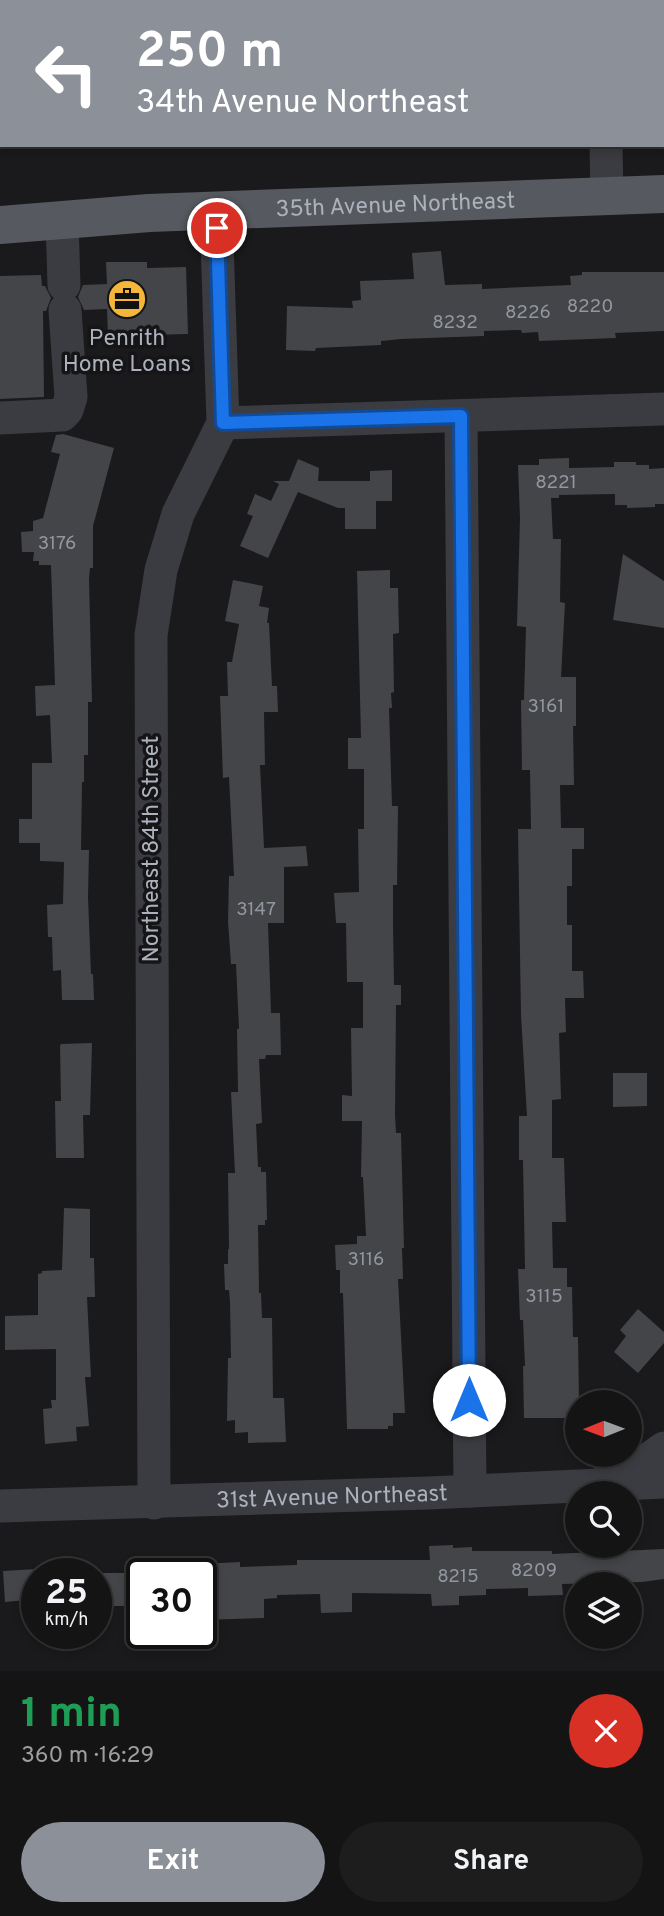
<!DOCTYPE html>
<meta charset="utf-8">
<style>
:root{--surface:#141415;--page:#1d1d1e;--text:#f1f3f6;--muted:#9d9ea0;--line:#333334;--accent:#8c9099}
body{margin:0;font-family:Overpass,sans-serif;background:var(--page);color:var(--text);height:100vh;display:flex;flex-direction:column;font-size:26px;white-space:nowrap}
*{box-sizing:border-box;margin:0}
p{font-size:23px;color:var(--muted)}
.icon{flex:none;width:38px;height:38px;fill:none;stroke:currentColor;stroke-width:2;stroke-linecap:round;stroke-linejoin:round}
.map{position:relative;height:1671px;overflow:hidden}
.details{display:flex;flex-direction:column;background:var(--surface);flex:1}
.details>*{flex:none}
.guide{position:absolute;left:0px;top:0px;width:665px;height:147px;box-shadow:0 4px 10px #0003,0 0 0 2px var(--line);background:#8c9099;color:#fff;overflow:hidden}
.needle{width:46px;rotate:269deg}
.controls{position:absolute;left:565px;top:1390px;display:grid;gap:14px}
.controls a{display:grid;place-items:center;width:77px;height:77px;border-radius:50%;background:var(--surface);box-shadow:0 4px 10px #0003,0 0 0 2px var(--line);font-size:35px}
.speed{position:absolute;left:21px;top:1558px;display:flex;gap:14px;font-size:35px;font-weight:700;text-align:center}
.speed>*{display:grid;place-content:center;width:91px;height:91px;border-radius:50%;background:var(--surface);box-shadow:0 4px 10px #0003,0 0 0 2px var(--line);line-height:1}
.speed small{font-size:18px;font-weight:400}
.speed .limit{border:4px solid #111;border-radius:10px;background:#fff;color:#111}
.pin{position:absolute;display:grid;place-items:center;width:60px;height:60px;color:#fff;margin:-30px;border:4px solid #fff;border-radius:50%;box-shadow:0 2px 7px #0007}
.me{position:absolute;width:77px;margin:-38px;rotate:0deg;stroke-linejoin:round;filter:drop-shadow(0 0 5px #0008)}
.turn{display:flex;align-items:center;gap:24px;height:147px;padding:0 21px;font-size:32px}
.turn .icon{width:91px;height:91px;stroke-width:2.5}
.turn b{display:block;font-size:49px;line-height:60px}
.round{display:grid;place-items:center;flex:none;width:74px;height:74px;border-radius:37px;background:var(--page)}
.summary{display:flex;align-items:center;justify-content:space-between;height:119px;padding:0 21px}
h1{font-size:42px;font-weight:700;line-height:52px;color:#1e9e55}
.action{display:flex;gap:14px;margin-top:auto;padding:14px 21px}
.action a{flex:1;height:80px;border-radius:42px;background:var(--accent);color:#fff;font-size:28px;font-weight:700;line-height:80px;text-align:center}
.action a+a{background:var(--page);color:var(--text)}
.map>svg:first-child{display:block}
.building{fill:#444549}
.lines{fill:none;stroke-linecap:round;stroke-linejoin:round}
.minor{stroke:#3b3c41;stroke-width:33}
.major{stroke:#575960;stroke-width:38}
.route-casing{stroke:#114b97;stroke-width:18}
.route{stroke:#1a73e8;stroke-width:12}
.labels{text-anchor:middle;stroke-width:7;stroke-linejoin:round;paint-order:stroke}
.number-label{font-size:19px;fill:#92969f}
.street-label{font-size:23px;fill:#acb1bc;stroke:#151517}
.poi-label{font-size:23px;fill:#acb1bc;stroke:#151517}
</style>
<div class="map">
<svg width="664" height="1671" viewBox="0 0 664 1671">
<rect width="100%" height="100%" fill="#1a1a1c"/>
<path class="building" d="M441,251L445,285L482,284V289L571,285L570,276L582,275V272H664V331L615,333L616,338L539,341L538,332L522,333L521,330L484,331V336L401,339L381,341V345L316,348L315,351L286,350L287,306L353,308L352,301L361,300L360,281L414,279L412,253Z
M106,262H147V268L186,267L188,334L108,336L107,309L84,310L78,297L83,285L107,284Z
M41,275L42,286H45L51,298L46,311H43L44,397L0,399V276Z
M63,434L114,448L93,526V568H90L89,579L92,702H88V755H84V782H82L81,850H89L88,897L91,974H93L94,1000H62L61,970L53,971L52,937H48L47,905L63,904L64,862L40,861V843H19V819H32V763H52L50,715L36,716L35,686L55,685L51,565H39V561H33L34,552H22L21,532L33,531V521L43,518L60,454L51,452L56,435Z
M569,458V468L614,467V462H636V465H649V469L664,468V504H655V507L627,508V505H615V494L559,495V498H551L553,539H561L560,602L565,603L561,677H576V726H573L574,785H560L561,828H584V849H572V886H567V925H572V971H583L584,998H565L566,1032L559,1033L561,1099L552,1100V1158H564L566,1222H552L553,1268H567V1287H572L573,1337H578L579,1402L578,1418H524L523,1366H525L523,1320H520L518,1269H525L523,1160H519V1116H527L521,1015L518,829H531L530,770H522L521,700H524L526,627L517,626L520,518L518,465H539V459Z
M298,459L319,468L318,481H370V471L392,470V501H376V529H345V508H338L298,492L268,558L240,546L253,516L247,514L255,494L271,501L279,484L273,481H289Z
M623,554L664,581V628L613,620Z
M390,570V588H398L399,633L393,634L394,692L391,693L392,708H389L392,806H398L397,885H393V924L394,985H401V1005H396L395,1115L396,1133H401L404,1248H402L403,1279H398L405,1413H393V1426H388V1429H347L343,1293H340V1270H336L335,1245L357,1244V1236H366L363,1177H361L362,1121H342V1095L352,1096L351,1028H363V982H347L346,923H336L334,893L359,892L358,829H364V769H348V738H361L357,571Z
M233,580L263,586L259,606L269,608L267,623H269L272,686H277L278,712H264L265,765H260L264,848L306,846L308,866L284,867V923H268L271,1013H280L281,1055H266L265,1059H259L262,1123L256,1124L258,1167H261V1172H266L267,1220H265V1225H258L259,1293H261L262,1318H272L273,1398H284L286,1442L248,1443V1432L235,1433V1420L227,1421L228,1358H231L230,1302L229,1290H225L224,1264H228V1249H229L228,1173H235L231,1092H238L237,1029H239L236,964H231L228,921L229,876H234L229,777L223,778L220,696H228L227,662H232L239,624L225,621Z
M92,1043L90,1115H83L84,1158H56L55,1101H61L60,1046L61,1044Z
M613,1073H647V1106L613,1107Z
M64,1208L90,1209V1258H94L95,1297H87L91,1377H85L89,1426L76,1427L77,1441L45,1444L43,1409L52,1408L51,1400H56V1349L5,1350V1316L38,1315V1274L42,1273V1271L62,1270Z
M638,1309L664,1332V1343L638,1373L614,1352L626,1336L620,1330Z
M453,1545V1548L472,1547V1551H552V1554L664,1549V1579L642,1582L562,1584L563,1595L528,1596V1588L486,1589V1595L459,1596V1605L432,1606L431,1594L352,1593V1612L321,1613L320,1594L277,1595V1598L264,1599V1618L201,1620V1564L240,1562V1567L297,1565V1560H430L429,1546Z
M37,1569V1599L5,1602L3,1571Z
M102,1573H130L131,1606H96V1574Z"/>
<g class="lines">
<g class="minor">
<path d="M605,0V2"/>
<path d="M606,145L607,197"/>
<path d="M62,220L64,285"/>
<path d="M461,416L470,1491"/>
<path d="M0,418L62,415L67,410L71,397L65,310"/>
<path d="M223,423L664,409"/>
<path d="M608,1477L644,1462L664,1448"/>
<path d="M154,1503L151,635L161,570L178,514L223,423L216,211"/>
<path id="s1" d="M0,1506L429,1493L664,1482"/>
</g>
<path class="major" id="s2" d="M0,225L149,213L664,194"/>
</g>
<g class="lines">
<g class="route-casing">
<path id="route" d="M217,228L223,423L461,416L469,1400"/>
</g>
<use href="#route" class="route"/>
</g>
<defs>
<g id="office-disc" transform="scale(2.0125)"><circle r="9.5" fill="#f4b73a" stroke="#151517"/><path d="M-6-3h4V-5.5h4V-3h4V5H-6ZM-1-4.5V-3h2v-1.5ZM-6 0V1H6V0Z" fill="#111"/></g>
</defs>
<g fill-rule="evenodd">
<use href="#office-disc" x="127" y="299"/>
</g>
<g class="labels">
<g class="number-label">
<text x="590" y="312">8220</text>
<text x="528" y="318">8226</text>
<text x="455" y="328">8232</text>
<text x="556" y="488">8221</text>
<text x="57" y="549">3176</text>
<text x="546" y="712">3161</text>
<text x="256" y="915">3147</text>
<text x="366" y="1265">3116</text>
<text x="544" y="1302">3115</text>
<text x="534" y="1576">8209</text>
<text x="458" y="1582">8215</text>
</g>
<g class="street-label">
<text dy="8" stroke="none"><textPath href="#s2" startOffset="396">35th Avenue Northeast</textPath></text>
<text transform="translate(150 849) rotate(-90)" y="8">Northeast 84th Street</text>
<text dy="8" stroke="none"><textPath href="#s1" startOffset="332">31st Avenue Northeast</textPath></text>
</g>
<g class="poi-label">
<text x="127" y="345">Penrith<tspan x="127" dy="26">Home Loans</tspan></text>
</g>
</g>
</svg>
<div class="controls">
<a><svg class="needle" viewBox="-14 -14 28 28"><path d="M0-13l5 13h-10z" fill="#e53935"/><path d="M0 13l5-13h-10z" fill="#9d9ea0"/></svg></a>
<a><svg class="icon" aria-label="search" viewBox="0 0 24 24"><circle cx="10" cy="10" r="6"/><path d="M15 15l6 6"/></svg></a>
<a><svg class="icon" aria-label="layers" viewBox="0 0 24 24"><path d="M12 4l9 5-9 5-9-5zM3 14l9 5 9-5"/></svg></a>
</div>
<div class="speed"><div>25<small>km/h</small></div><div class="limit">30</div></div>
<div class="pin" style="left:217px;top:228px;background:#d93025"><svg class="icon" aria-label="arrive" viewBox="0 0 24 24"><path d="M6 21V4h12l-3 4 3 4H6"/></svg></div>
<svg class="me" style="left:469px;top:1400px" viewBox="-20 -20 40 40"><circle r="19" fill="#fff"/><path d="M0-13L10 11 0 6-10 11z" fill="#1a73e8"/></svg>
<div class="guide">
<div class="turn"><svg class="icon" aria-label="left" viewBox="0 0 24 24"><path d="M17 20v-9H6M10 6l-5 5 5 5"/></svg><div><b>250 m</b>34th Avenue Northeast</div></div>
</div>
</div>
<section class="details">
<div class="summary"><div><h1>1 min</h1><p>360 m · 16:29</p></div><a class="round" style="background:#d93025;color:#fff"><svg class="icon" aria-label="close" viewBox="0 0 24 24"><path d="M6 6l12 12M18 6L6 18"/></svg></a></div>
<div class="action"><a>Exit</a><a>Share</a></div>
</section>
